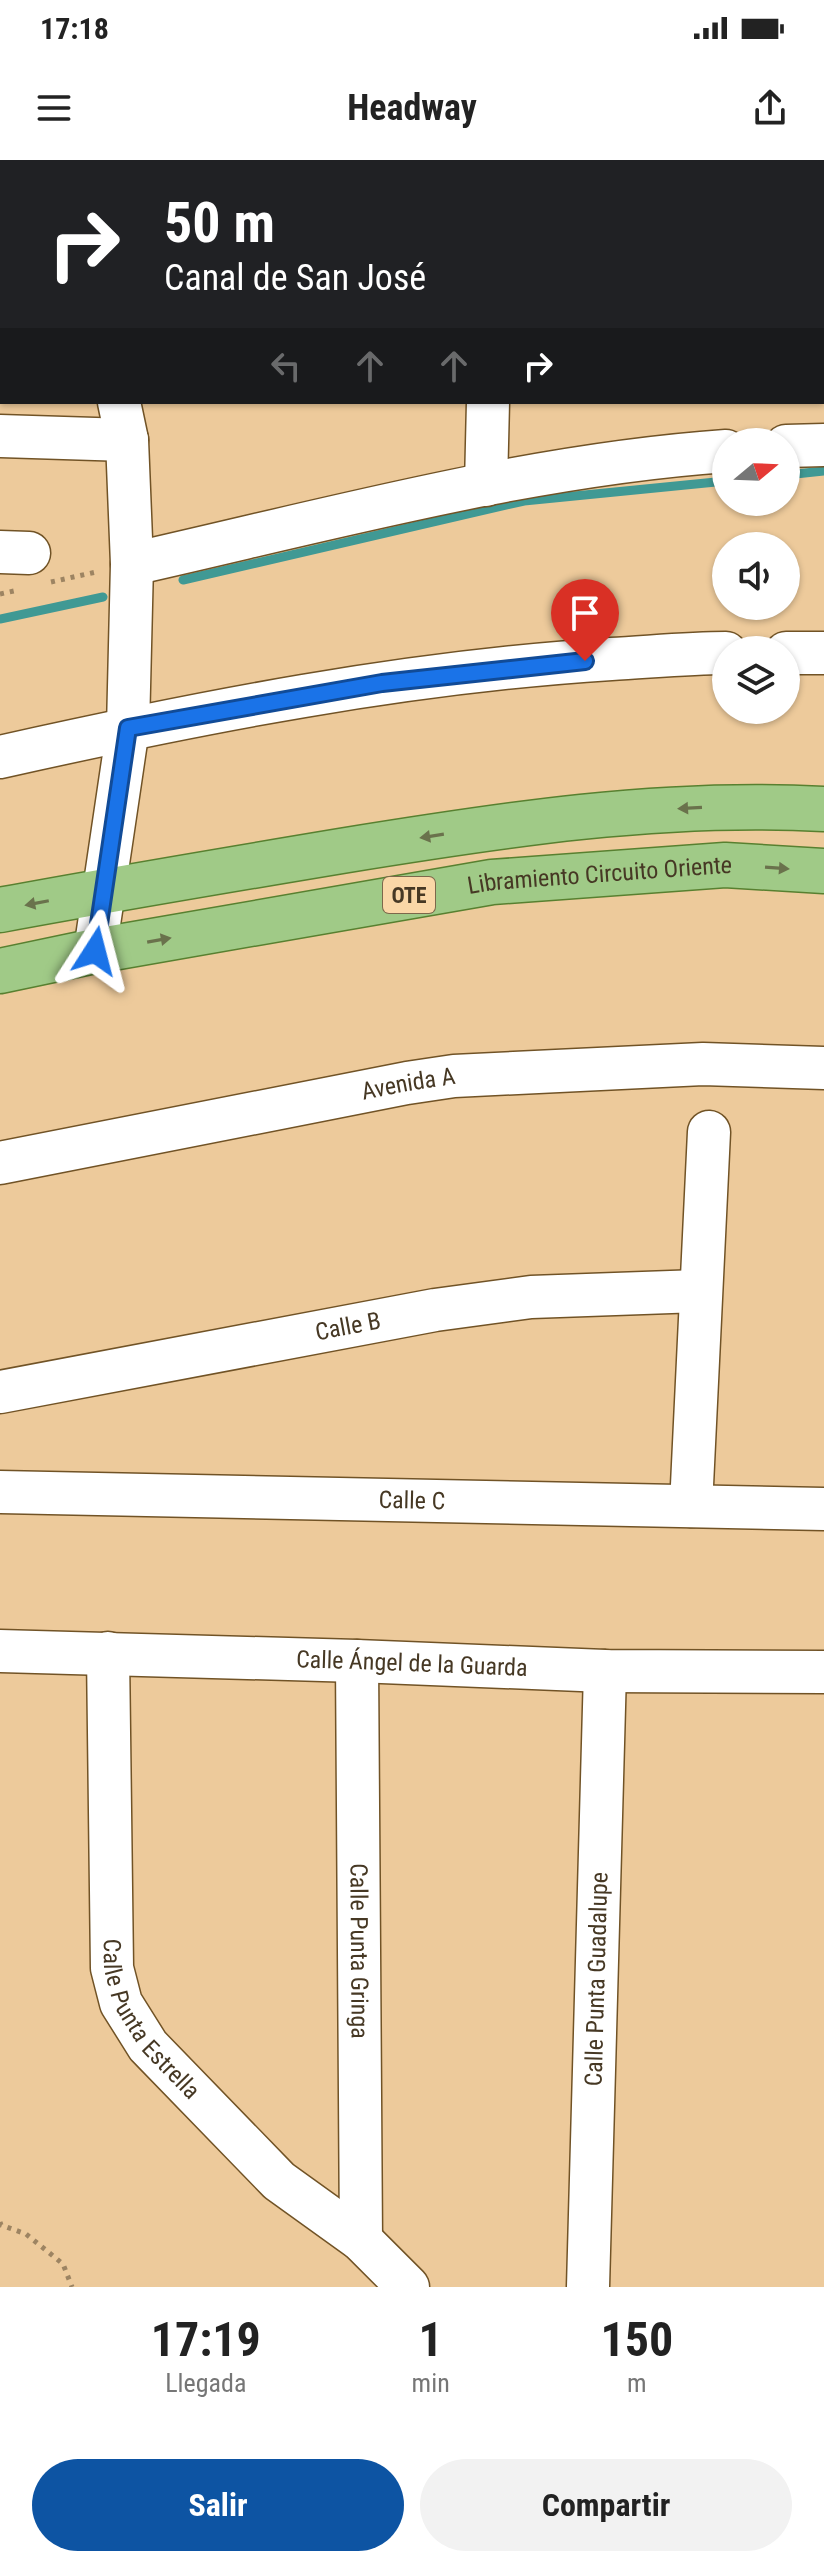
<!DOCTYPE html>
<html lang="es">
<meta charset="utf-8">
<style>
:root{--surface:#fff;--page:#f2f2f2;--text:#222;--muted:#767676;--accent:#0d54a3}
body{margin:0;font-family:"Roboto Condensed",sans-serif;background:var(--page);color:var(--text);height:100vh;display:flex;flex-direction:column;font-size:30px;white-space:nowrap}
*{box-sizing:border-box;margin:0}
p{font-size:26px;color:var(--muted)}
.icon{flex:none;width:44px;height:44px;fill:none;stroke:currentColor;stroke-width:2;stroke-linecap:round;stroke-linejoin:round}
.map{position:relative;height:2127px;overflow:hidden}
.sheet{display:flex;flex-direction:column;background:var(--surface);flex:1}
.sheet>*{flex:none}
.banner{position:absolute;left:0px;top:0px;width:824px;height:244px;box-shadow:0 2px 6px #0004;background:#202124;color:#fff;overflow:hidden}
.needle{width:52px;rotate:71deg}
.tools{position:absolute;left:712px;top:268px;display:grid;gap:16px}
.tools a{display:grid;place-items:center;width:88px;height:88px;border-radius:50%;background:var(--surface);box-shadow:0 2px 6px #0004;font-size:40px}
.pin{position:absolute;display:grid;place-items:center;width:68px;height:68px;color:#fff;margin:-82px -34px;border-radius:50% 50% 50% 0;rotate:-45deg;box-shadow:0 0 8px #0007}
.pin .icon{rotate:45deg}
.me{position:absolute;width:88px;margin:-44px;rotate:9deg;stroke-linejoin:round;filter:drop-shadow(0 0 6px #0008)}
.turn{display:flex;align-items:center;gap:28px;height:168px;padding:0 32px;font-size:36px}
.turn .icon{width:104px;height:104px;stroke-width:2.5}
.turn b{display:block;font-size:56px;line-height:68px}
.lanes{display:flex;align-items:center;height:76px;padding:0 32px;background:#0003;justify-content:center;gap:40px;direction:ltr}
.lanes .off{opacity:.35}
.eta{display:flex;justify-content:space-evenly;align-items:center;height:136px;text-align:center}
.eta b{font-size:48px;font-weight:700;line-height:56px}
.action{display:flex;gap:16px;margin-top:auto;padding:16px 32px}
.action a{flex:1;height:92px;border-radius:48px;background:var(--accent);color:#fff;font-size:32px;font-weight:700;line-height:92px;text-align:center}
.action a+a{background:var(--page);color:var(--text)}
.status{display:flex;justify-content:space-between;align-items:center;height:56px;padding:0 40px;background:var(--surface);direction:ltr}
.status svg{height:22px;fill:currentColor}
header{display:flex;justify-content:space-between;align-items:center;height:104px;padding:0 32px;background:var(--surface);font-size:36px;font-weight:700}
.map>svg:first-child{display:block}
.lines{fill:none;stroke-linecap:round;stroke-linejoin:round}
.stream{stroke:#409994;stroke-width:9}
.minor-casing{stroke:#715326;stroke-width:45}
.major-casing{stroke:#588030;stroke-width:47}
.path{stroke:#9d8462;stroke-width:5;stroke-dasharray:4 6;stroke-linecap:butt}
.minor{stroke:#fff;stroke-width:42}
.major{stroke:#a0ca87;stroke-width:44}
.oneway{fill:#6a724c}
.route-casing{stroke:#114b97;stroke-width:20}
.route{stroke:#1a73e8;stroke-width:14}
.labels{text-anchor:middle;stroke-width:8;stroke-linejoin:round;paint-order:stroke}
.shield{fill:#fad7a7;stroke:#7c684b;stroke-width:2}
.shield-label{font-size:22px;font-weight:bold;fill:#463824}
.street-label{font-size:24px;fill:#463824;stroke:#fad7a7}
</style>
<div class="status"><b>17:18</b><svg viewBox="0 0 49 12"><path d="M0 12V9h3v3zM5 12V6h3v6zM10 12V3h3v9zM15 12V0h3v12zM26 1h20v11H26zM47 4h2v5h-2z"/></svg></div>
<header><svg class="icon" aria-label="menu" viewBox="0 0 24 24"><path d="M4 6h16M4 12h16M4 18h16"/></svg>Headway<svg class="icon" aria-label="share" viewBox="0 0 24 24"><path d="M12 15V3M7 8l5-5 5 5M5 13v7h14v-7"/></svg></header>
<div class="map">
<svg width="824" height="2127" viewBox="0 0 824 2127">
<rect width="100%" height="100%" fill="#edca9b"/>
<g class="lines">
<path class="stream" d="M786,315L824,311
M183,420L524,341L726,321
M0,459L103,437"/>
<g class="minor-casing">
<g id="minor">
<path d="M741,0V2"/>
<path d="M124,2L125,0"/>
<path d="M492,2V0"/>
<path d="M0,22H2"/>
<path d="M0,276L127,280"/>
<path d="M786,286L824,285"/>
<path d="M486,325L488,242"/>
<path d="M0,392L29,393"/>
<path d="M132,404C327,360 527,305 726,291"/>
<path d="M786,493H824"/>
<path d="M0,597C201,552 405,512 611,499C649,497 688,493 726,493"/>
<path d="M95,791L128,568L132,404L127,280L119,242"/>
<path id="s1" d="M0,1003L407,923L454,916L703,904L824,908"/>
<path id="s2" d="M0,1232L435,1150L531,1137L699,1131"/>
<path id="s3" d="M0,1332L824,1349"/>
<path d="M691,1346L709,972"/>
<path id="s4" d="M0,1491L357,1501L605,1511L824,1512"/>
<path id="s5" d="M108,1493L112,1808L121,1843L148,1886L279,2021L361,2080L408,2127"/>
<path id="s6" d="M357,1501L361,2080"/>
<path id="s7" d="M588,2127L605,1511"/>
</g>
</g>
<g class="major-casing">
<g id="major">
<path d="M0,750C113,729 227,710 341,691C501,665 662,640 824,649"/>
<path id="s8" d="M0,811L95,791L492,722L725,705L824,711"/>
</g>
</g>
<path class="path" d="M51,422L96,412
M0,434L14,431
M0,2062L1,2065L26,2074L63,2104L72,2127"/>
<use href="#minor" class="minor"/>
<use href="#major" class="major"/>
</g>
<defs><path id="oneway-solid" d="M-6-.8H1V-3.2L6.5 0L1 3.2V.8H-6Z" transform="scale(2)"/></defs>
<g class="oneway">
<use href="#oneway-solid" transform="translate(690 648) rotate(177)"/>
<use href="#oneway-solid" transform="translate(432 676) rotate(171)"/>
<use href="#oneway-solid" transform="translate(777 708) rotate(4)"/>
<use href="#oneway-solid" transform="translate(37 743) rotate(169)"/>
<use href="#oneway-solid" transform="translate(159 780) rotate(-10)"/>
</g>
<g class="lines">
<g class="route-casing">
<path id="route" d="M95,791L128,568L382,523L585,501"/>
</g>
<use href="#route" class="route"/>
</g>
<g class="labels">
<rect class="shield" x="383" y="717" width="52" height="36" rx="6"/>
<g class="shield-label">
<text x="409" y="743">OTE</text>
</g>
<g class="street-label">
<text dy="8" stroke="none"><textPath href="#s8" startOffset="608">Libramiento Circuito Oriente</textPath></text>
<text dy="8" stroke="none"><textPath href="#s1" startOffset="416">Avenida A</textPath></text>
<text dy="8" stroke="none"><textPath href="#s2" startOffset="354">Calle B</textPath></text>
<text dy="8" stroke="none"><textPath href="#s3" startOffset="412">Calle C</textPath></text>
<text dy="8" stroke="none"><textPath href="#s4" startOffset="412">Calle Ángel de la Guarda</textPath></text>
<text dy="8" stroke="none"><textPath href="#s6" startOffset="290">Calle Punta Gringa</textPath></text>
<text dy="8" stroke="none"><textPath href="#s7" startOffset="308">Calle Punta Guadalupe</textPath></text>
<text dy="8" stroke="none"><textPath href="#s5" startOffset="378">Calle Punta Estrella</textPath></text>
</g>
</g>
</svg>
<div class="tools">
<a><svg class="needle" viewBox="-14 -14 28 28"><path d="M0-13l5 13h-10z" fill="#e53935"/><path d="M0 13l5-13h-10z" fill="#767676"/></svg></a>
<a><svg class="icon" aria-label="sound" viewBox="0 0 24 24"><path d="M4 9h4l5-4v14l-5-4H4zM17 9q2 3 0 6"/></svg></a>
<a><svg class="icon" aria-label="layers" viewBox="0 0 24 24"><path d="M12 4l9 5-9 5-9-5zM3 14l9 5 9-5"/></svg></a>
</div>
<div class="pin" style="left:585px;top:501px;background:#d93025"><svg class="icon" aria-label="arrive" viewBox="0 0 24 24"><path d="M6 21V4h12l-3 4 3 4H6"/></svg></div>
<svg class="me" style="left:95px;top:791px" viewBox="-20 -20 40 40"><path d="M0-17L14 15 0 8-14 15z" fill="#1a73e8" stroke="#fff" stroke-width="4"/></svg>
<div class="banner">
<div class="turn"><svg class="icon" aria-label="right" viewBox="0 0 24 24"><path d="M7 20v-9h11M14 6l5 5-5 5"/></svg><div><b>50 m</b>Canal de San José</div></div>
<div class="lanes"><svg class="icon off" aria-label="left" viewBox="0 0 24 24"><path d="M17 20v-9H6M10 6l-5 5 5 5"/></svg><svg class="icon off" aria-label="ahead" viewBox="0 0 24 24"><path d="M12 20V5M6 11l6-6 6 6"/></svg><svg class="icon off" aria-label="ahead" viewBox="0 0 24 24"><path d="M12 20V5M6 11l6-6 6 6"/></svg><svg class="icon" aria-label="right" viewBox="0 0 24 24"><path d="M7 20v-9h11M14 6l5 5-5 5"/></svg></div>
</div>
</div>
<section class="sheet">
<div class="eta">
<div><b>17:19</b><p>Llegada</p></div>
<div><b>1</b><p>min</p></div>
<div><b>150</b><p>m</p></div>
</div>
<div class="action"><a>Salir</a><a>Compartir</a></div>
</section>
